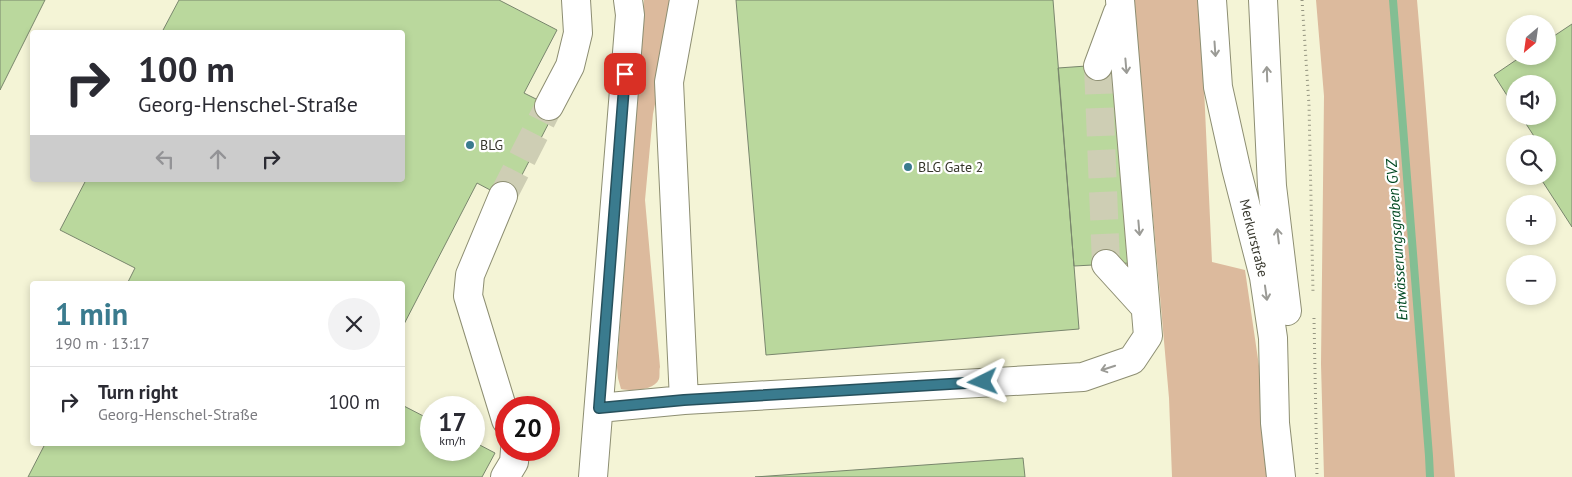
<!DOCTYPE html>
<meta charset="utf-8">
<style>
:root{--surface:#fff;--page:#f2f2f3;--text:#2b2b33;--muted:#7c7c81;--line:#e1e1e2;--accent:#3a7b8e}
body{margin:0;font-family:"PT Sans",sans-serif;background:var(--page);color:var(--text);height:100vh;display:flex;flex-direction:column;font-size:19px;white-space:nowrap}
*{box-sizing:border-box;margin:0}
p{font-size:16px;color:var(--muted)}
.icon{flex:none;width:28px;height:28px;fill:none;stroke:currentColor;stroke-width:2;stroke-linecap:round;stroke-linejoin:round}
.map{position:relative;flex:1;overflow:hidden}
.details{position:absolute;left:30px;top:281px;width:375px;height:165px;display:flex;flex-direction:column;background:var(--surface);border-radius:5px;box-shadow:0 2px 8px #0003}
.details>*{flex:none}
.top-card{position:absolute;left:30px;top:30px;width:375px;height:152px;border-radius:5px;box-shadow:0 2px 8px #0003;background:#fff;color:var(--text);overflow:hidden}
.needle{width:32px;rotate:209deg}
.fabs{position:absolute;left:1506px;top:15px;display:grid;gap:10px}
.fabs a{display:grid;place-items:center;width:50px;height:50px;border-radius:50%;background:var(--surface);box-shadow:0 2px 8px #0003;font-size:25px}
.speed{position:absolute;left:420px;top:396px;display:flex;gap:10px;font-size:25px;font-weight:700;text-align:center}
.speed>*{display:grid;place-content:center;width:65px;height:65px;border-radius:50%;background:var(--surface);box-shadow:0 2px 8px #0003;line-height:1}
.speed small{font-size:12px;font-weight:400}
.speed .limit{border:8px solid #d22;background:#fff;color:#111}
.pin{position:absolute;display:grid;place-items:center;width:42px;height:42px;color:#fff;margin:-21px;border-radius:10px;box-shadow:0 2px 8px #0006}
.me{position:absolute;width:55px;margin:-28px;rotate:267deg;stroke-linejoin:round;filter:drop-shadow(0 0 4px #0008)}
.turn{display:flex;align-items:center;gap:18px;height:105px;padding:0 25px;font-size:22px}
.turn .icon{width:65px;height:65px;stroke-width:2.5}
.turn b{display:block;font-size:35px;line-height:42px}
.lanes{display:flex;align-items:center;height:48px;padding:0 25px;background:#0003;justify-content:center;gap:25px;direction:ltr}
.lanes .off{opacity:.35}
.round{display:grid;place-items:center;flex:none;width:52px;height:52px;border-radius:26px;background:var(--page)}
.head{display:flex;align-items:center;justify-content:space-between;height:85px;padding:0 25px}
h1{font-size:30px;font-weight:700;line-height:38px;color:var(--accent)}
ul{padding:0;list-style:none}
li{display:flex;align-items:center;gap:15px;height:70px;padding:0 25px;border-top:1px solid var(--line)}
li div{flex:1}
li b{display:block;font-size:19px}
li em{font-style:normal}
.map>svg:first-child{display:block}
.green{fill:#dcba9d}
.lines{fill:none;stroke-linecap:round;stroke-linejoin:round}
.stream{stroke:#83be93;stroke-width:8}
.building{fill:#bad89d;stroke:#79866d}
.minor-tunnel{stroke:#ceceb4;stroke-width:28;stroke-dasharray:28 14;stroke-linecap:butt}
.minor-casing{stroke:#8d8e72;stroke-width:30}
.path{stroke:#959581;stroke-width:3;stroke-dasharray:1 4;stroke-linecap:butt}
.minor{stroke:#fff;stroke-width:28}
.oneway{stroke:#9b9b96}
.route-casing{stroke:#26505c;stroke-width:12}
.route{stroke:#3a7b8e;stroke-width:9}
.poi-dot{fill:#3a7b8e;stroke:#fff;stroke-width:2}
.labels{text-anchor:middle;stroke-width:4.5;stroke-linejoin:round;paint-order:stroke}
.poi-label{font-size:14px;fill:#37372c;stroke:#fff;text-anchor:start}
.street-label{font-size:14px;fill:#37372c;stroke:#fff}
.water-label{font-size:15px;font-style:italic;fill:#004821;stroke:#fff}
</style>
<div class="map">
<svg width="1572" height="477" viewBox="0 0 1572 477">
<rect width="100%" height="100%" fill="#f4f4d6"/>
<path class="green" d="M644,0H676L653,114L645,200L660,367C659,370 660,376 659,379C654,391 631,391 621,389L618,378L617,367Z
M1134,0H1198L1204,88L1212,262L1245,270L1259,366L1267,477H1172L1169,398Z
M1316,0H1417C1431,159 1441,318 1455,477H1324L1321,364L1324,96Z"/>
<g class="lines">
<path class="stream" d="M1393,0L1429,456L1430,477"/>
</g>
<path class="building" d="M0,0H45L0,90Z
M179,0H499L557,30L524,93L556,109L509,200L477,183L402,328V284H127L135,268L60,230L86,180H402V32H162Z
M736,0H1053L1079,329L766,355Z
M1572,24V227L1539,176H1548V165L1551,163L1548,157V144H1539L1521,116H1548V84H1515V108L1494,75L1522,56H1548V40Z
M1115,64L1130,263L1074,266L1058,68Z
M402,405L431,420V450H474V442L495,453L482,477H28L45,444H402Z
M1023,458L1025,477H755Z"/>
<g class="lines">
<path class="minor-tunnel" d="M1098,66L1106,264
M503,196L549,106"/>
<g class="minor-casing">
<path id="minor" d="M684,0L669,82L684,400
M1212,0L1218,87L1236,168L1264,277L1273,338L1275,423L1281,477
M1263,0L1272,186L1287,311
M1098,66L1118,12
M549,106L570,66L578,33L576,0
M503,196L470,275L468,296L506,420
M1106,264L1145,307
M599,408L684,400L1083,377L1132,360L1148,336L1120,0
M505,477L514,462L515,450
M593,477L630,15L628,0"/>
</g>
<path class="path" d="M1302,0L1309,105L1313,292
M1314,318L1317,477"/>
<use href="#minor" class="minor"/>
</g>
<defs><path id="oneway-shaft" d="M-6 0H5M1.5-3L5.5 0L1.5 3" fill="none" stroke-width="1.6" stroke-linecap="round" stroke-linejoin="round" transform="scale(1.25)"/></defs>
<g class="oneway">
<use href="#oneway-shaft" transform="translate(1215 49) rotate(86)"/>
<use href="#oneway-shaft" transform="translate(1126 66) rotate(85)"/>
<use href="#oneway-shaft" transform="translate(1267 74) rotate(-92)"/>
<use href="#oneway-shaft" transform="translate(1139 228) rotate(85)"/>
<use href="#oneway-shaft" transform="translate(1278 236) rotate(-97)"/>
<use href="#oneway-shaft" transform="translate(1266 293) rotate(82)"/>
<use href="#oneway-shaft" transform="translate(1108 368) rotate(162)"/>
</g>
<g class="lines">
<g class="route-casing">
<path id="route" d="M625,74L599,408L684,400L983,382"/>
</g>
<use href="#route" class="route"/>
</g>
<g class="poi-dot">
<circle cx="470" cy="145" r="5"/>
<circle cx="908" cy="167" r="5"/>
</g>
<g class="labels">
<g class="poi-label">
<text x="480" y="150">BLG</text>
<text x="918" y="172">BLG Gate 2</text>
</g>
<g class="street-label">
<text transform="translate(1254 238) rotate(76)" y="5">Merkurstraße</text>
</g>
<g class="water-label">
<text transform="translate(1397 240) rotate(-94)" y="5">Entwässerungsgraben GVZ</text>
</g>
</g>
</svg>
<div class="fabs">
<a><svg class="needle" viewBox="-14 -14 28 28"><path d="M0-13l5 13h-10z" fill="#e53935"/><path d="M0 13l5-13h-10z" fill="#7c7c81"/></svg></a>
<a><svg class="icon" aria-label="sound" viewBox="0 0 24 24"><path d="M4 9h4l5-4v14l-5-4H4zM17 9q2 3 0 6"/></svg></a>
<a><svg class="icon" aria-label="search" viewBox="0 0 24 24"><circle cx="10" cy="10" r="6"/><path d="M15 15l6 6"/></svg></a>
<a>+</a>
<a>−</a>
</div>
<div class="speed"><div>17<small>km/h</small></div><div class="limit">20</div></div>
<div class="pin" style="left:625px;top:74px;background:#d93025"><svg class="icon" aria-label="arrive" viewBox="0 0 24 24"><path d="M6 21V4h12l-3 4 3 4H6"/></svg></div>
<svg class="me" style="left:983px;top:382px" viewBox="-20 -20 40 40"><path d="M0-17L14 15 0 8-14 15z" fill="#3a7b8e" stroke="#fff" stroke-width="4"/></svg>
<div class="top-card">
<div class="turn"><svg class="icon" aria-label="right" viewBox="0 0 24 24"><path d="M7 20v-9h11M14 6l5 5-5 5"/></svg><div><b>100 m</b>Georg-Henschel-Straße</div></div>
<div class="lanes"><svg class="icon off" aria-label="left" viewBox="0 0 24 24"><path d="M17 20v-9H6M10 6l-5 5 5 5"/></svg><svg class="icon off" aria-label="ahead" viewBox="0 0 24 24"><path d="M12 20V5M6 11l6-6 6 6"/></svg><svg class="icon" aria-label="right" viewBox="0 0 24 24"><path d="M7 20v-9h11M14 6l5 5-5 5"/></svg></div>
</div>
<section class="details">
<div class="head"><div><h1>1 min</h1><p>190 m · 13:17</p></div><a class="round"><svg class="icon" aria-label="close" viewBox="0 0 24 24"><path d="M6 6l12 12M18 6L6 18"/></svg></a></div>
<ul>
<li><svg class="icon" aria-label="right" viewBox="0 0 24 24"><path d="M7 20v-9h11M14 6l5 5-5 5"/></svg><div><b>Turn right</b><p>Georg-Henschel-Straße</p></div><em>100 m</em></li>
</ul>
</section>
</div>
